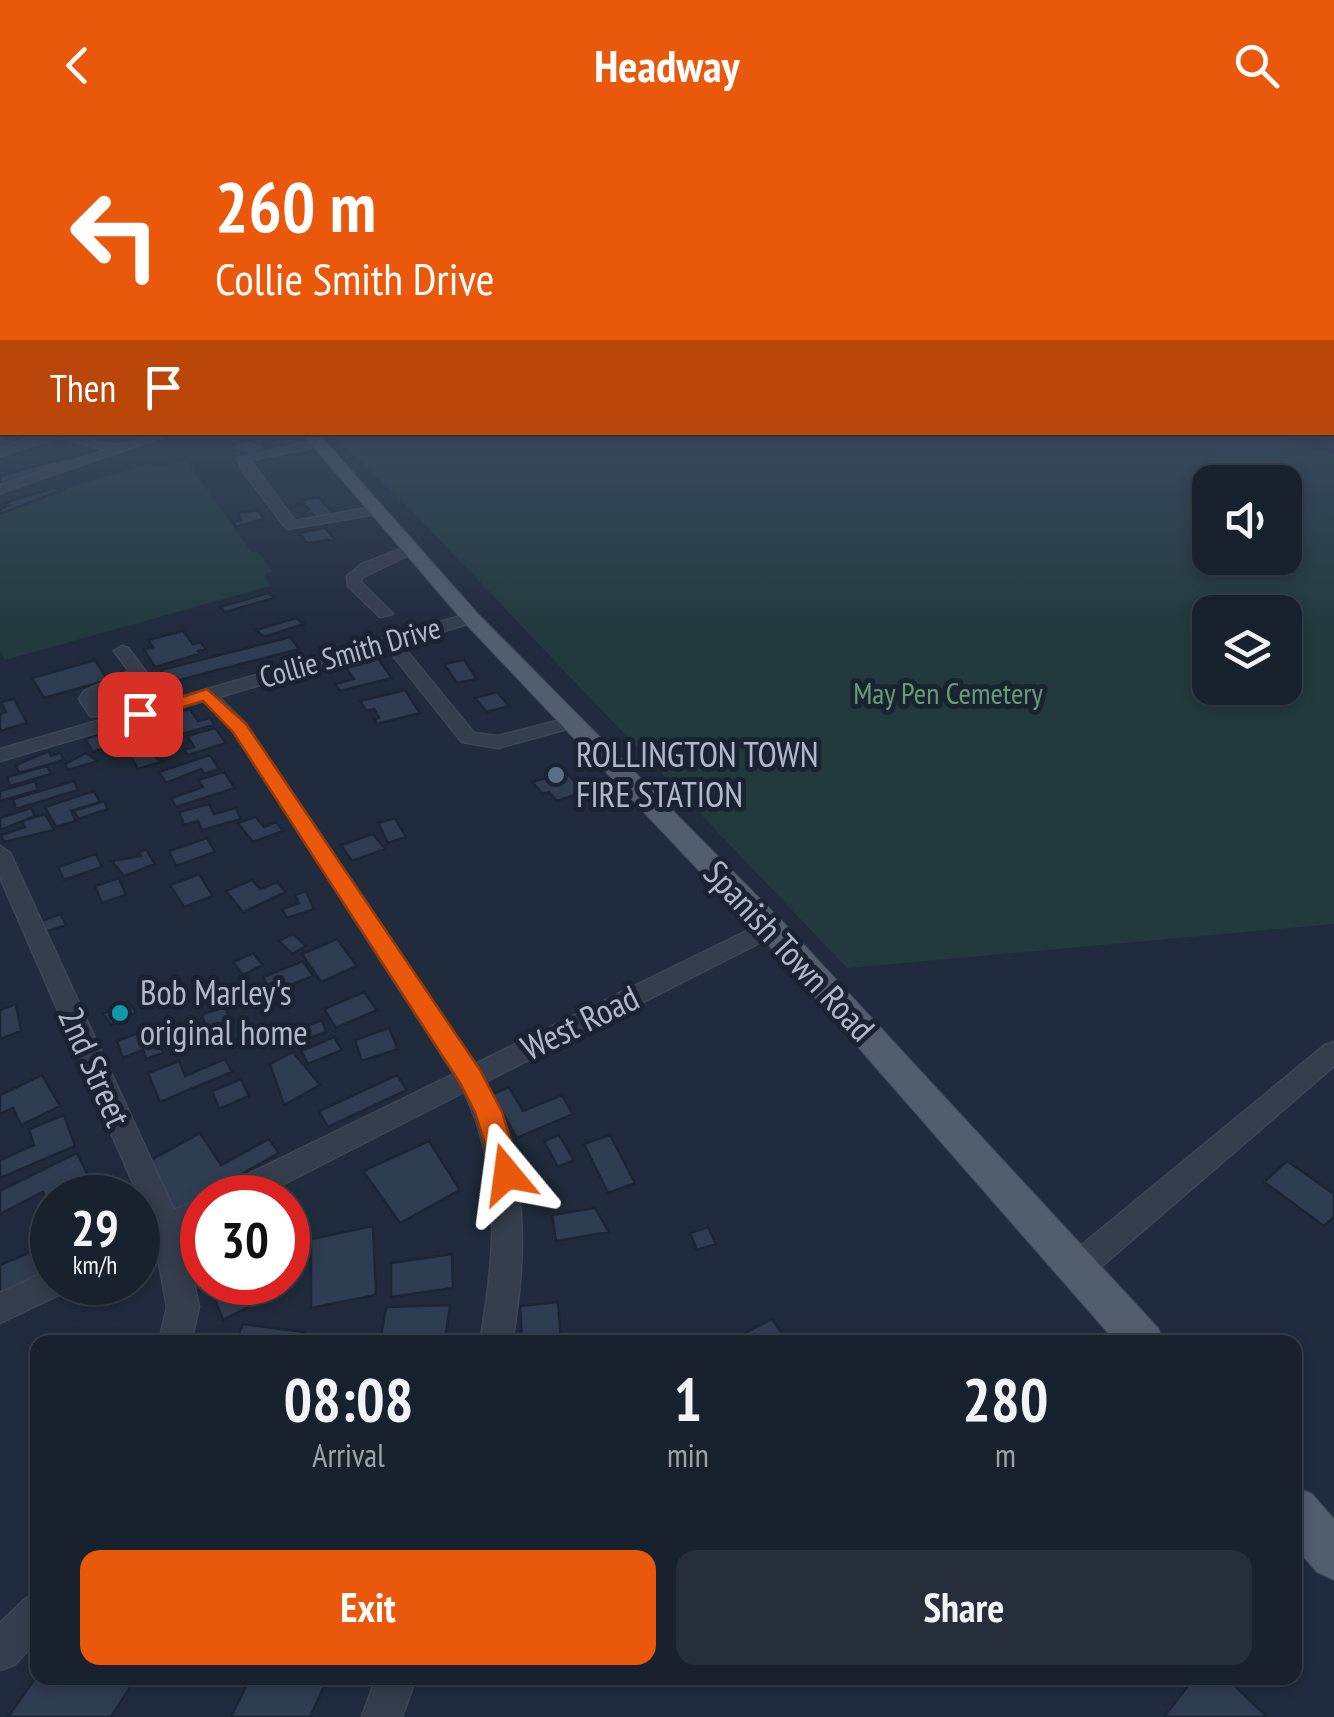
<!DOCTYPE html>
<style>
:root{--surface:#18212e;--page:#252e3a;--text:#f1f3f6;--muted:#9fa3aa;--line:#363e4a;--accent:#ea580c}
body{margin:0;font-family:"PT Sans Narrow",sans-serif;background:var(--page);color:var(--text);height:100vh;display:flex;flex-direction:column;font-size:38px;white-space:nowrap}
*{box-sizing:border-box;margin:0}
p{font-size:32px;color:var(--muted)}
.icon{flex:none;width:55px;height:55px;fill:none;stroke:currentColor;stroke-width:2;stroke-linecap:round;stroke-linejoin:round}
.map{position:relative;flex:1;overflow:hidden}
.sheet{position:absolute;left:30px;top:1205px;width:1272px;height:350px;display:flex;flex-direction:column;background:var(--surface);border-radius:20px;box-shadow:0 5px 15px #0003,0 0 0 2px var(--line)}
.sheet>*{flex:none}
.guide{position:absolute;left:0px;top:0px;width:1335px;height:305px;box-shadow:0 5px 15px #0003,0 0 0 2px var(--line);background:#ea580c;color:#fff;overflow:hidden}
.fabs{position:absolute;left:1192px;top:335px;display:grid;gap:20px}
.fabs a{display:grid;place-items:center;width:110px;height:110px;border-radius:20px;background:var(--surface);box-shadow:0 5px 15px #0003,0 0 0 2px var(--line);font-size:50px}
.speed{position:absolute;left:30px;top:1045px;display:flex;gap:20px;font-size:50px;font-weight:700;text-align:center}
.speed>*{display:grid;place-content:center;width:130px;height:130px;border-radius:50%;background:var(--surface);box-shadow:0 5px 15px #0003,0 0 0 2px var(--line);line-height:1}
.speed small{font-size:25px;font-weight:400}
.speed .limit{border:15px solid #d22;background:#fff;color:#111}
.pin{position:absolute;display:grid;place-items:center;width:85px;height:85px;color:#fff;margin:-42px;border-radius:20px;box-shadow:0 5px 15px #0006}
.me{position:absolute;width:110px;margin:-55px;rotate:344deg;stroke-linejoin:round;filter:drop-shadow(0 0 8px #0008)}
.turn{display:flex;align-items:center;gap:35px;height:210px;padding:0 50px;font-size:45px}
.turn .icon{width:130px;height:130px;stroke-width:2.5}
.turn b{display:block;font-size:70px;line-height:85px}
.then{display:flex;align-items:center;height:95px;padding:0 50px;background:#0003;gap:20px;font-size:38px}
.eta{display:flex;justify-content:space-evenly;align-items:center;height:170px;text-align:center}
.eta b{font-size:60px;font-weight:700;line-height:70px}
.primary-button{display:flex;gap:20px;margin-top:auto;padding:20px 50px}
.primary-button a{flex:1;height:115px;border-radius:20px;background:var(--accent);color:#fff;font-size:40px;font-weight:700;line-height:115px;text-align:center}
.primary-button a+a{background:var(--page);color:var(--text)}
header{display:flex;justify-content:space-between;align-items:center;height:130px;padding:0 50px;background:var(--accent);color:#fff;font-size:45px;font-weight:700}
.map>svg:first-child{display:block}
.green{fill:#223a3e;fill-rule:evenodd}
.building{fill:#2f3d52;stroke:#1c2534;stroke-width:2.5}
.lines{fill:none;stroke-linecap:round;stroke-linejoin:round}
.minor-casing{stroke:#3e4756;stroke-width:3}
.major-casing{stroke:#3e4756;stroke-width:2}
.minor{fill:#353e4d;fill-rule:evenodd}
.major{fill:#525d6d;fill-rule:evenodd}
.route{fill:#ea580c;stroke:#983908;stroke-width:2.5}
.service-dot{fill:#5c6f8a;stroke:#1a2332;stroke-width:4}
.culture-dot{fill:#0f9aa8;stroke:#1a2332;stroke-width:4}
.labels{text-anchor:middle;stroke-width:10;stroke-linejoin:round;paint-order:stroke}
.far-street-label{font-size:30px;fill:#b0b9c9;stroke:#1a2332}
.far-park-label{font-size:30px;fill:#659c73;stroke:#1a2332}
.poi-label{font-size:35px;fill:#b0b9c9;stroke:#1a2332;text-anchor:start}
.street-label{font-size:35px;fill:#b0b9c9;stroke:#1a2332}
</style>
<header><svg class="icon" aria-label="back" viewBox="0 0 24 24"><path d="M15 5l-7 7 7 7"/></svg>Headway<svg class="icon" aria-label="search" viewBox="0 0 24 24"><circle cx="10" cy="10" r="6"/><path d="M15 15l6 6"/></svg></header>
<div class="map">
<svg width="1334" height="1587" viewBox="0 0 1334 1587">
<rect width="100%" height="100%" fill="#202c3d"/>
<path class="green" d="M1266,302L1334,324V794L847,838L417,386L331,303ZM1210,352H1285V428H1210ZM1210,482H1285V558H1210Z
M182,331L189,334L251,422H258L272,441L265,444L270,456L5,530L0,521V384L68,358L149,334L157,337Z"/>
<path class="building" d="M247,310L268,316L264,317L268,319L250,325L226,317Z
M66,328L74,331L0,354V346Z
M54,358L62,360L0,384V379L10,375L4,373Z
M318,367L336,386L318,390L312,383L300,385L309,379L305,375L293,376L303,373L301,370Z
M258,380L264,389L236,397L233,392L241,390L238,383Z
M325,398L335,409L307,413L299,403Z
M269,463L274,468L225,482L220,477Z
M296,488L304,494L264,507L256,500Z
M183,501L193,514L200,512L206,519L198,521L200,524L155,537L144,520L153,517L148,510Z
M290,507L299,519L168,553L161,540Z
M377,527L392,548L340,561L335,554L354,549L344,535Z
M95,530L108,550L44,568L32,548Z
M464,530L477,549L457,553L444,534Z
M405,560L420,583L377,594L374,589L379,588L374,579L366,581L360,571Z
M497,562L509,576L487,582L475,568Z
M14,569L27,593L0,601V584L6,582L1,572Z
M190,579L198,591L210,588L214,595L178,605L166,585Z
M165,587L176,604L150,612L142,597Z
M121,598L126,606L115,610L118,614L93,622L85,609Z
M215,598L226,613L188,625L184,620L194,617L187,606Z
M140,601L148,612L120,616L115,610Z
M148,614L157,629L163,631L138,639L129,623Z
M49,621L51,626L60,623L64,630L19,643L16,635Z
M86,623L98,631L68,640L65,634Z
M210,625L219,639L204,644L201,639L166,653L159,642Z
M47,636L51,644L10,656L7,647Z
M224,642L235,658L176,677L171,668L203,657L198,650Z
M566,642L584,662L557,671L549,662L543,664L532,652Z
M35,651L38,660L0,671V661Z
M74,651L78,660L16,679L13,669Z
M94,661L100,672L71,681L76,691L56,697L45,677Z
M104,671L108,679L78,689L74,681Z
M209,674L214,684L236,678L241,689L202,700L198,691L184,695L179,682Z
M31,678L35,686L0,700V688Z
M45,684L54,700L4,712L1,705L25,697L22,691Z
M256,687L264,697L276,692L283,701L253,712L238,693Z
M395,688L406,707L388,713L378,693Z
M373,704L385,719L352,731L341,715Z
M207,708L215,722L176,736L169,721Z
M146,719L155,734L124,746L112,731L141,726L139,722Z
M96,724L102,737L64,750L58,737Z
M199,744L213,766L184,777L170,755Z
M119,748L126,765L102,773L95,756Z
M252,750L260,759L277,752L286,762L243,782L226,761Z
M306,761L314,779L287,788L282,779L299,773L295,765Z
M61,784L66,795L46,802L41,791Z
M293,804L306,816L292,824L279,811Z
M337,809L357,836L321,852L302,824Z
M253,823L263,835L243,845L233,832Z
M303,831L313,846L271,863L263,847Z
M364,862L377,880L336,898L324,879Z
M128,871L136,882L111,895L103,884Z
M16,874L21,901L0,909V880Z
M226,877L231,897L207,905L202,884Z
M322,890L326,902L294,914L289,902Z
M154,897L163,923L146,929L143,920L123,928L117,911Z
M389,898L398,919L362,931L355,910Z
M334,907L342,920L308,934L301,921Z
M293,922L320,955L284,975L270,934Z
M225,929L232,942L160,972L148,943L179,931L185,946Z
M42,945L60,976L21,995L13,978L0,984V965Z
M397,945L407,960L328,997L319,981Z
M241,949L249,966L219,979L212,961Z
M509,957L523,981L562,965L573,984L517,1008L492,964Z
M64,985L75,1016L0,1048V1030L34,1015L29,999Z
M200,1003L221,1035L269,1009L279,1023L173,1083L144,1034Z
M559,1005L574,1030L558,1037L544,1011Z
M610,1005L635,1053L608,1063L584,1014Z
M429,1011L460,1060L400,1093L363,1041Z
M77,1023L94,1058L75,1068H52L51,1080L43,1062L0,1084V1061Z
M1287,1031L1334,1064V1087L1324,1096L1264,1052Z
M595,1078L609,1102L556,1111L552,1085Z
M373,1096L376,1165L311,1178V1109Z
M708,1097L716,1114L697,1120L690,1103Z
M202,1112V1152H218L201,1161L184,1121Z
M33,1121L39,1148L0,1166V1135Z
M452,1124L453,1158L391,1167V1133Z
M224,1152H288L289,1156L223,1190L211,1159Z
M558,1172L561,1212H522L520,1176Z
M450,1175L445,1211L380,1212L386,1177Z
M772,1189L788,1212H728Z
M243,1194L304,1202L299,1212H235Z
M38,1544V1548H136L111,1587H8Z
M250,1548H319L327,1550L310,1587H231Z
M1194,1548H1227L1267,1587H1164Z"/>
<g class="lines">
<g class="minor-casing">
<path id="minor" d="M0,283H2V289H0Z
M48,302C71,302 104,317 120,315C140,312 156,302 176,302L0,363V355L106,320L59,307L0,326V318Z
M318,310L324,314L322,316L250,330L295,391L378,376L383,377V383L287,399L244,343L237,328Z
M407,417L419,420L361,448V452L393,484L380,487L348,456L347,446L362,434Z
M471,483L479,488L477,491L401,514L474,603L498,606L572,587L578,588V596L498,618L462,612L387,518L219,567L246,594L475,934L763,793L771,790L782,798L779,803L485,952C528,1035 528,1122 512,1212H480C495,1128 503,1041 464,962L256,1068H214L218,1059L454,944L233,601L204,571L0,631V619Z
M122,516L128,518L147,543L97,568L105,582L102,586H90L79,569L84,561L129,541L114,521Z
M0,716L10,723L174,1080L202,1068V1094L183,1104L199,1177L191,1212H159L167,1177L156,1117L138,1125V1098L150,1092L0,747Z
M1334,912V936L1088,1148L1077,1152L1066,1148L1062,1138L1066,1128L1325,915Z
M52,1139V1152H69L65,1162L0,1193V1163Z
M38,1463V1510L14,1535L0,1540V1493L25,1469Z
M376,1548H416L402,1587H362Z"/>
</g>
<g class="major-casing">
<path id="major" d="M301,302H317L478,484L782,791L1158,1198L1164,1212H1116L760,805L464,492Z
M1295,1357L1312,1364L1334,1389V1450L1317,1442L1295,1417Z"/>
</g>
<use href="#minor" class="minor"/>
<use href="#major" class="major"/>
</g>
<linearGradient id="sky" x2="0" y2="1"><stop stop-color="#121822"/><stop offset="0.56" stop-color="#3c4b62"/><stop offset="1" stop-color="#3c4b62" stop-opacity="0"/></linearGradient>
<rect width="1334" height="500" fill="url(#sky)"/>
<path class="route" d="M207,559L246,594L480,940L502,982L521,1044L517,1052L507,1055L497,1052L475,982L460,953L233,602L203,571L140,590L131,584Z"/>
<circle class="service-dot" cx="556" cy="645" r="10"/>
<circle class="culture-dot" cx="120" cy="883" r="10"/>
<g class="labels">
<g class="far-street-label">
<text transform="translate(350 523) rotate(-16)" y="10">Collie Smith Drive</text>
</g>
<g class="far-park-label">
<text x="948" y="574">May Pen Cemetery</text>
</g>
<g class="poi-label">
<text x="576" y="637">ROLLINGTON TOWN<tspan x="576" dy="40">FIRE STATION</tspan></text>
<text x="140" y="875">Bob Marley's<tspan x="140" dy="40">original home</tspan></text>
</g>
<g class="street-label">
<text transform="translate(789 821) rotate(47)" y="12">Spanish Town Road</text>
<text transform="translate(580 893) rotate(-26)" y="12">West Road</text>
<text transform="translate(94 937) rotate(66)" y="12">2nd Street</text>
</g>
</g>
</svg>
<div class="fabs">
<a><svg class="icon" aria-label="sound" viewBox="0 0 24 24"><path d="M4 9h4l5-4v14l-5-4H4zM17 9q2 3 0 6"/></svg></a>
<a><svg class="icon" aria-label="layers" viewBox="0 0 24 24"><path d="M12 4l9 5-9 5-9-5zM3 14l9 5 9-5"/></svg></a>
</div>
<div class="speed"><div>29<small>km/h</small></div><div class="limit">30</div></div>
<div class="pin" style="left:140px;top:584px;background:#d93025"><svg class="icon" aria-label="arrive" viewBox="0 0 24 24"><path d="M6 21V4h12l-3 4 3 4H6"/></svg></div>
<svg class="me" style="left:507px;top:1044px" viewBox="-20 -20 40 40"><path d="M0-17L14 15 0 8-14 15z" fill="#ea580c" stroke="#fff" stroke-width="4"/></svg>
<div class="guide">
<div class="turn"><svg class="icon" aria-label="left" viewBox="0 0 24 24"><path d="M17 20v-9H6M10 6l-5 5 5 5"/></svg><div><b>260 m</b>Collie Smith Drive</div></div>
<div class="then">Then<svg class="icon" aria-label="arrive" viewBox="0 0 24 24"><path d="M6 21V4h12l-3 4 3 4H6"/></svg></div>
</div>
<section class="sheet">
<div class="eta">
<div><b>08:08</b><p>Arrival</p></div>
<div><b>1</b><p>min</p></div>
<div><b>280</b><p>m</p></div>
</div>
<div class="primary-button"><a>Exit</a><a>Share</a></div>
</section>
</div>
